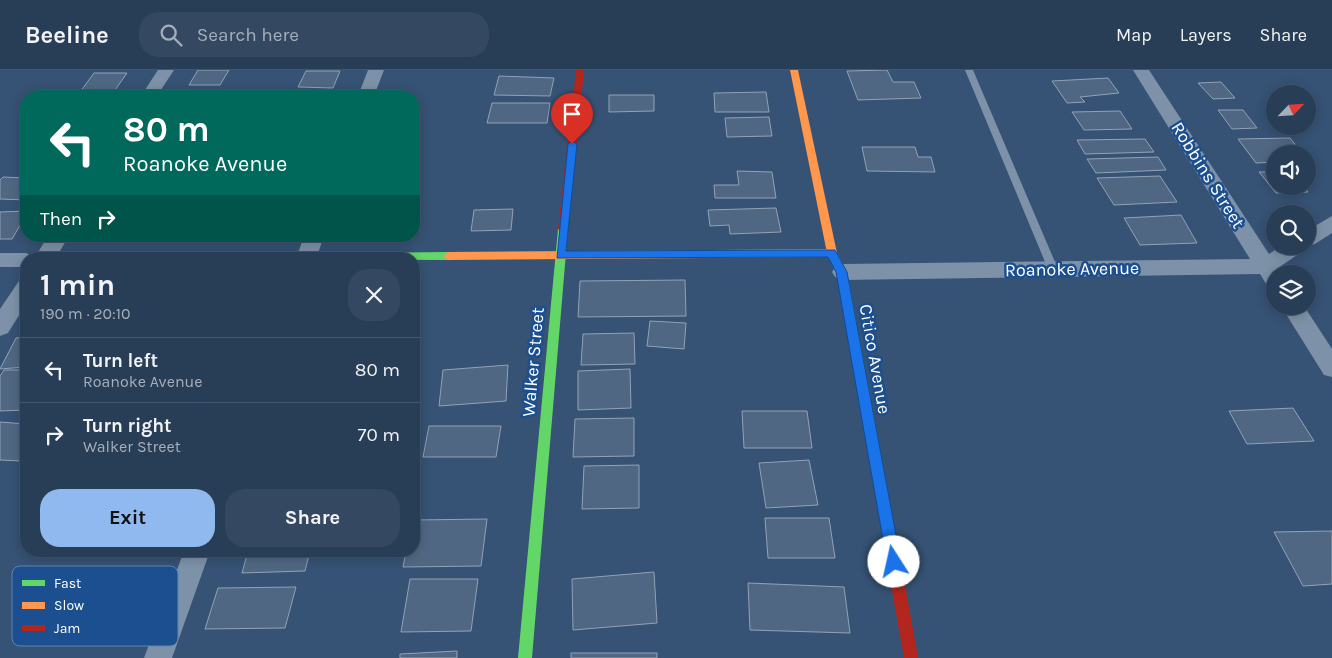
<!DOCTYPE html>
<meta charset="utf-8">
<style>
:root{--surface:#283e57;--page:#344961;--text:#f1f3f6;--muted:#a5aeba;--line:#44576d;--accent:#90b9f0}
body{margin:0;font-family:Karla,sans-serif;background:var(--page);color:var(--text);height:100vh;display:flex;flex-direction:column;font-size:19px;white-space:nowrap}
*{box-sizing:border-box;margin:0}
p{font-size:16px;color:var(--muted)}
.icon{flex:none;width:28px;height:28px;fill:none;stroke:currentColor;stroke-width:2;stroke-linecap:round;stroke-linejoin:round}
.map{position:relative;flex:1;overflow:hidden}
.panel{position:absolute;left:20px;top:182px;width:400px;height:305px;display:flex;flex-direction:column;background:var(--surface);border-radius:20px;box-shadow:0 2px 12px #0003,0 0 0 1px var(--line)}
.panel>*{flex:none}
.hud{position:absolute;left:20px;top:20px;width:400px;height:152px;border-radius:20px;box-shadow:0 2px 12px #0003,0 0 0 1px var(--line);background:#00695c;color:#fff;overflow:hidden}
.needle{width:32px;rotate:65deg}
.tools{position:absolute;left:1266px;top:15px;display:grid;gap:10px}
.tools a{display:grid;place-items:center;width:50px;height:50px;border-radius:50%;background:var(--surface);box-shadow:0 2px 12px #0003,0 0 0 1px var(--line);font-size:25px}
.pin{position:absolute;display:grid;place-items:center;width:42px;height:42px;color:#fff;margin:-51px -21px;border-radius:50% 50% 50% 0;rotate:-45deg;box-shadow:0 0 5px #0007}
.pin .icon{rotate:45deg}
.me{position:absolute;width:55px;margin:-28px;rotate:350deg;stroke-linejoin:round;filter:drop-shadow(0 0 4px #0008)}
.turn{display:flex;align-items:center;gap:18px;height:105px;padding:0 20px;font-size:22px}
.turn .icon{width:65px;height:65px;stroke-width:2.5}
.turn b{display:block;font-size:35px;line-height:42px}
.then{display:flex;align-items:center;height:48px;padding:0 20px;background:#0003;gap:10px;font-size:19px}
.round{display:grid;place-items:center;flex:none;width:52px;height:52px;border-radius:20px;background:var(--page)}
.overview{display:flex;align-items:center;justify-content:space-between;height:85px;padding:0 20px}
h1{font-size:30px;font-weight:700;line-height:38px}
.primary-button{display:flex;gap:10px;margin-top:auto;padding:10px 20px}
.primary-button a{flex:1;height:58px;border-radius:20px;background:var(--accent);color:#111;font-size:20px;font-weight:700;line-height:58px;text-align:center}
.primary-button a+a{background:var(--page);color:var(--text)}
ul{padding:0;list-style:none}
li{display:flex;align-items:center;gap:15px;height:65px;padding:0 20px;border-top:1px solid var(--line)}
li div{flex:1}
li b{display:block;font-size:19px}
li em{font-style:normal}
header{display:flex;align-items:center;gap:30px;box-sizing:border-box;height:70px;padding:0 25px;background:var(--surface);border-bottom:1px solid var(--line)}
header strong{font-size:24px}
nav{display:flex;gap:28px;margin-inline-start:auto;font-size:18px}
.search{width:350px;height:45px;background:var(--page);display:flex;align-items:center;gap:12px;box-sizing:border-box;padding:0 18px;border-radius:20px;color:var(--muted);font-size:19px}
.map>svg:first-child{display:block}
.building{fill:#506783;stroke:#92a2b6}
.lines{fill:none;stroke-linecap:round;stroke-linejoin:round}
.lane{fill:#7d92a8;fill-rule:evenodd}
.street{fill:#7d92a8;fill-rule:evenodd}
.fast{fill:#63d668;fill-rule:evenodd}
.slow{fill:#ff974d;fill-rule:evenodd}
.jam{fill:#b3261e;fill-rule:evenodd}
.route{fill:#1a73e8;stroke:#114b97}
.labels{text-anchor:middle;stroke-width:5;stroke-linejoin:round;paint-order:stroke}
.street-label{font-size:18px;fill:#fff;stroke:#1b4f8f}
.key{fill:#1b4f8f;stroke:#5f84b1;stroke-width:1}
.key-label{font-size:14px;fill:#fff}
</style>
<header>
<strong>Beeline</strong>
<div class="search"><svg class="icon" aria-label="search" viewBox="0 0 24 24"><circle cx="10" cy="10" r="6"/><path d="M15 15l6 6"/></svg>Search here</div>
<nav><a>Map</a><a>Layers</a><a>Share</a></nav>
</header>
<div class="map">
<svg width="1332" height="588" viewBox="0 0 1332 588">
<rect width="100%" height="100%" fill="#365274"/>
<path class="building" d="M198,0H229L220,15H189Z
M887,0L893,12H914L921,28L858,30L847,1Z
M306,1H340L333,18L298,17Z
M94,3H127L111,26H77Z
M499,6L554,8L550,26L494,25Z
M1108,8L1119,23L1080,27L1085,32L1067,33L1052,11Z
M1221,12L1235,28L1213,29L1198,13Z
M766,22L769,42H715L714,23Z
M609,25H654V41L609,42Z
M492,33H550L547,53H487Z
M1218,40H1243L1257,58L1232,59Z
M1120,41L1132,59L1084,60L1072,42Z
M769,47L772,66L727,67L725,48Z
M1290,68L1303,84H1275V92L1256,93L1238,69Z
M1145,69L1154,82L1085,84L1077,70Z
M862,77H915L918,87H931L935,102L867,101Z
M1158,87L1166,100L1096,103L1087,89Z
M737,101L772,102L776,128H715L714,115H739Z
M1259,102H1275V116H1303L1308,122L1276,123Z
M1160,106L1177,132L1114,135L1097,108Z
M3,107L26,108V130L0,129V110Z
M776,138L781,162L730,164L729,155L710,156L708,140Z
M513,139L511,160L471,161L474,140Z
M26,141V145L12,169H0V142Z
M1181,145L1197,173L1140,175L1124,148Z
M97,166H170L169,168H96Z
M685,210L686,246L578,247L580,211Z
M650,251L686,253L684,279L647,276Z
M634,263L635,294L581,295L583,264Z
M26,267V297L0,299L16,268Z
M508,295L506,331L439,336L443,300Z
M630,299L631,338L578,340V301Z
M4,300H26V340L0,341V306Z
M1293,338L1314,371L1247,374L1229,341Z
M742,341H807L812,378H744Z
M634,348V386L573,387L575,349Z
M0,352L26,354V384L21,391L0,390Z
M429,356H501L496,387H423Z
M809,390L818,435L766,438L759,393Z
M639,395V438L582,439L584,396Z
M765,448H829L835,488H768Z
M487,449L481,496L403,497L406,481H414V450Z
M1332,461V514L1303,516L1274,462Z
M248,481H310L305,501L242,503Z
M654,502L657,553L573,560L572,509Z
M410,509H478L471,561L401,562Z
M748,513L844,517L850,563L750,560Z
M296,517L285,558L205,559L218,518Z
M457,581V588H400V584Z
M571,583H657V588H571Z"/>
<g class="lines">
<path class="lane" d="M965,0H973L1058,199L1057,202H1049L1048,199Z"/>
<path class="street" d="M158,0H174L157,26H141Z
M368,0H384L374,26H358Z
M1133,0H1149L1269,184L1281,176H1306L1303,181L1278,198L1281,204H1275V219L1268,217L1260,204L842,210L835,207L832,202L835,197L842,194L1250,189Z
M1332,146V163L1315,174L1308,176V160Z
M48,166H69L55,189H26V197H0V183H26L35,187Z
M304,166H324L316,189H296Z
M26,209V234L8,263L0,266V239L19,211Z
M1281,236H1304L1332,279V307L1324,305Z
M184,481H210L172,588H144Z"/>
<path class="fast" d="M563,155L568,159L532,588H518L558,159Z
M832,179L837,183L832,187L712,188L707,184L712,180Z
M448,182L453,186L448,190L151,189L156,185Z
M845,213L850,217L902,498L900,503L895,505L890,503L888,498L840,217Z"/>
<path class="slow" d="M790,0H798L837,183L847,202L850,217L845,221L840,217L837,202L827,183Z
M712,180L717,184L712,188L448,190L443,186L448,182Z"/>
<path class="jam" d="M576,0H584L568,159L563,163L558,159Z
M895,491L900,493L902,498L918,588H904L888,498L890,493Z"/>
</g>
<path class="route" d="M572,71L577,74L566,181L835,180L847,202L901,492L899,496L894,498L889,496L887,492L836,202L828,187L557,188L568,74Z"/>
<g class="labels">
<g class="street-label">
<text transform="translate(1208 105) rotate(58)" y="6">Robbins Street</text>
<text transform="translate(1072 199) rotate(-1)" y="6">Roanoke Avenue</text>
<text transform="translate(875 289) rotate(80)" y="6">Citico Avenue</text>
<text transform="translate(533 292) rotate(-85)" y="6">Walker Street</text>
</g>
</g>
<rect x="12" y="496" width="166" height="80" rx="8" class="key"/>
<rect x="22" y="510" width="23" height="6" fill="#63d668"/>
<rect x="22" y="532" width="23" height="7" fill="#ff974d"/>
<rect x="22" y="555" width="23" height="6" fill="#b3261e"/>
<g class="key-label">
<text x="54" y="518">Fast</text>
<text x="54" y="540">Slow</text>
<text x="54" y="563">Jam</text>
</g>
</svg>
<div class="tools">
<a><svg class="needle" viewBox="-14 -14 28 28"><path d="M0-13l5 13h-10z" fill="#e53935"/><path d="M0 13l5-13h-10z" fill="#a5aeba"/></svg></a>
<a><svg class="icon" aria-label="sound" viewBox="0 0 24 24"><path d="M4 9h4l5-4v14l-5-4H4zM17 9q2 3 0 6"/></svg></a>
<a><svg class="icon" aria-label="search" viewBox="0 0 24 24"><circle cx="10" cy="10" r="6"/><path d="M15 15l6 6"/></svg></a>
<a><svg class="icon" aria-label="layers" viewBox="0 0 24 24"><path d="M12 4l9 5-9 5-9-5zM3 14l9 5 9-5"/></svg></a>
</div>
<div class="pin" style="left:572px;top:74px;background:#d93025"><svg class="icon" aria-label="arrive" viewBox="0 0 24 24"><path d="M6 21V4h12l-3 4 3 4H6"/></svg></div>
<svg class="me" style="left:894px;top:492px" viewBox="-20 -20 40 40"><circle r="19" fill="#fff"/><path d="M0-13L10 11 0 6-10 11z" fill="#1a73e8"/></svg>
<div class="hud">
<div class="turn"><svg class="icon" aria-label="left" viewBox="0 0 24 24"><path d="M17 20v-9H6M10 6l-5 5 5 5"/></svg><div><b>80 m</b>Roanoke Avenue</div></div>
<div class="then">Then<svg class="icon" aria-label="right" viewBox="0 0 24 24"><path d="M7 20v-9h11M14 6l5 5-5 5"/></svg></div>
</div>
<section class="panel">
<div class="overview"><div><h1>1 min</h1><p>190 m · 20:10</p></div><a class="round"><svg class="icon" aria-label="close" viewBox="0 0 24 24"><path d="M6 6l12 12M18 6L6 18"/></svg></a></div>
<ul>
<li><svg class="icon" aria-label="left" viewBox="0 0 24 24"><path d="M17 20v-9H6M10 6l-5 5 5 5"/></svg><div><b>Turn left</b><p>Roanoke Avenue</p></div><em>80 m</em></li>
<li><svg class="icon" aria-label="right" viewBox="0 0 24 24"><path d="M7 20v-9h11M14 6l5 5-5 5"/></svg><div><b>Turn right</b><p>Walker Street</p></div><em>70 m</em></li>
</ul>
<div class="primary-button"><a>Exit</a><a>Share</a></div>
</section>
</div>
